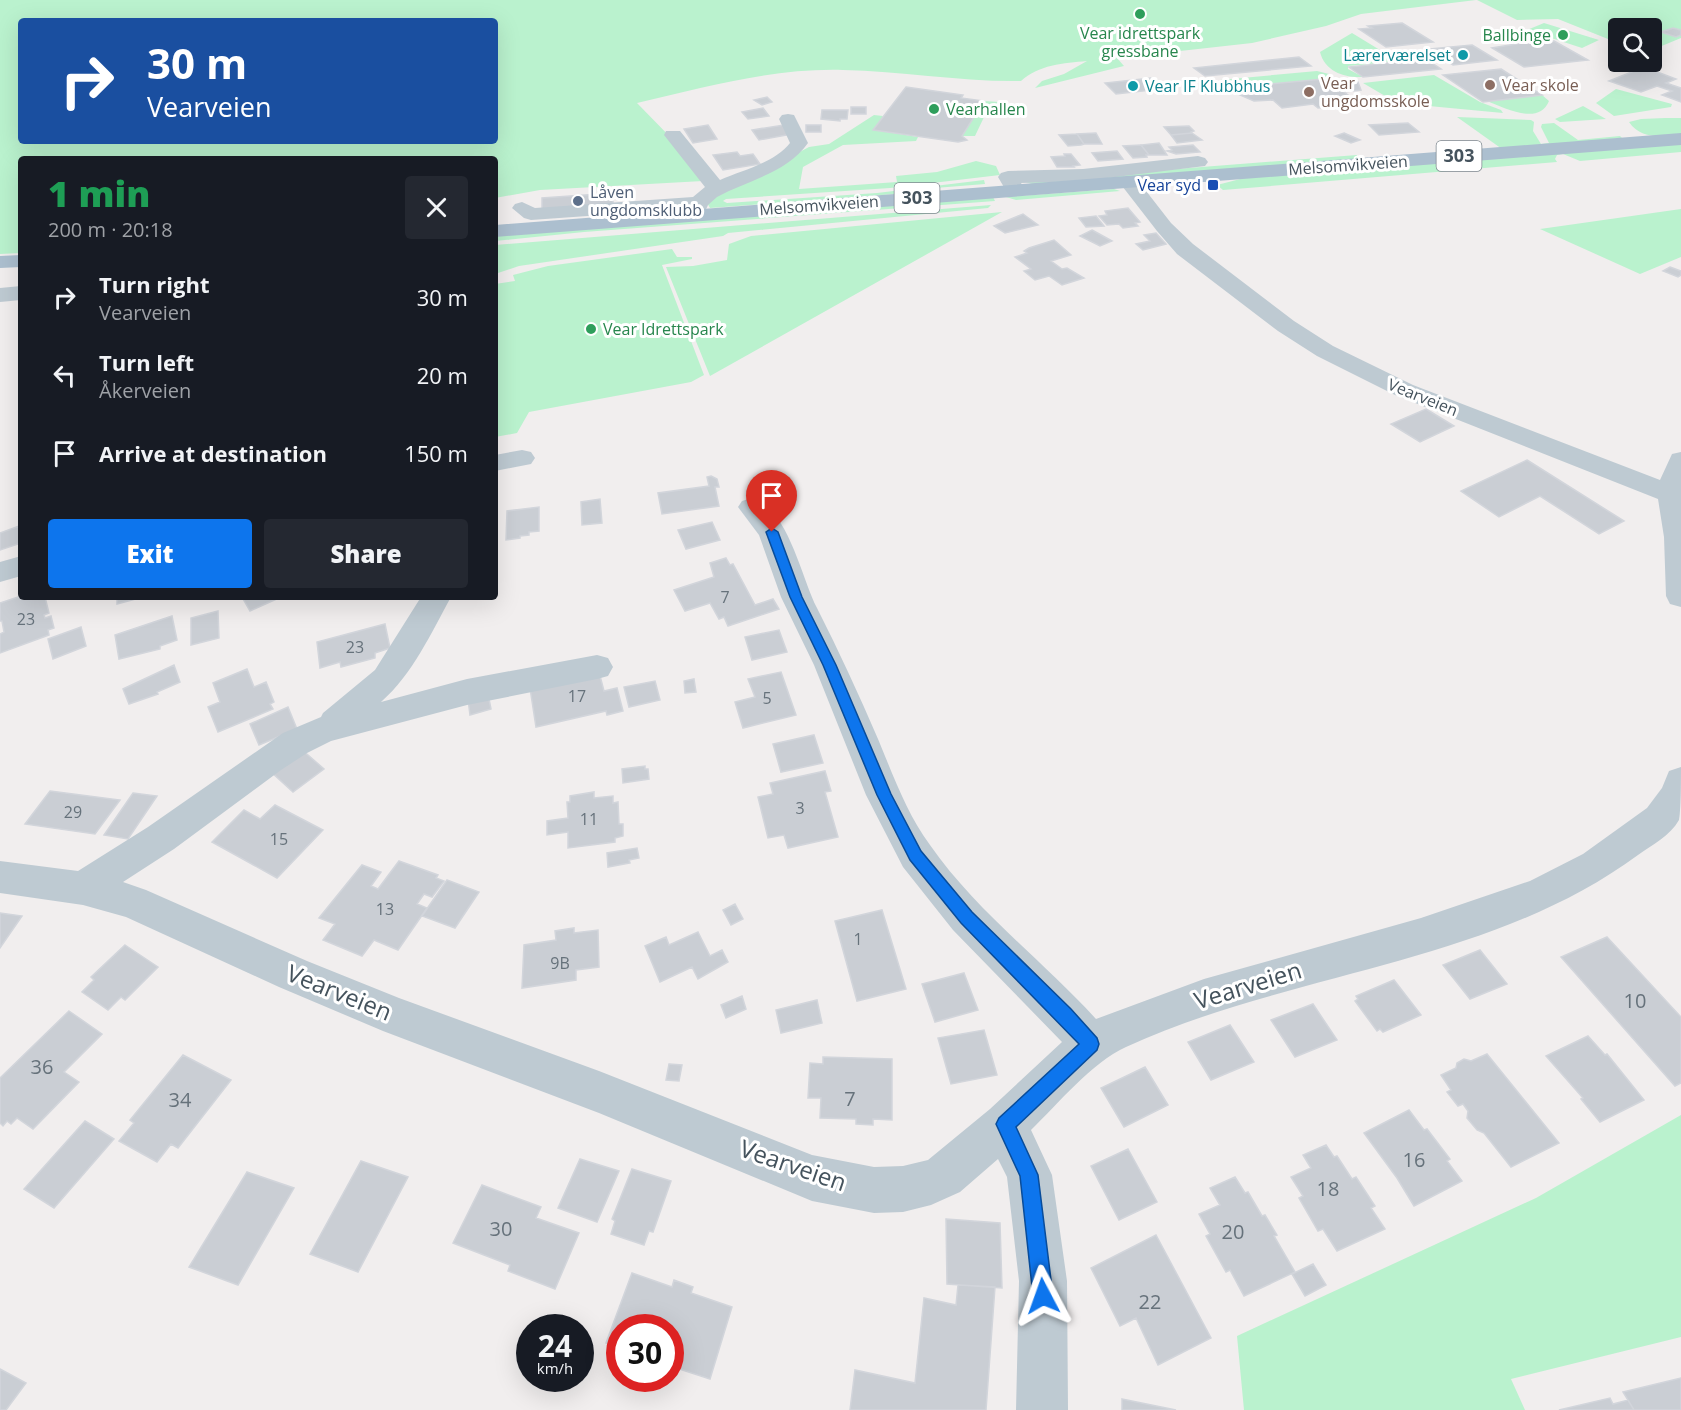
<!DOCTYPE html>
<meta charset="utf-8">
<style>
:root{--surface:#171b24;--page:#242831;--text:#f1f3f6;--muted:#9ea1a6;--accent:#0d75ed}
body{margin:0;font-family:"Open Sans",sans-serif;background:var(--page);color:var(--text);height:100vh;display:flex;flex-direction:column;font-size:22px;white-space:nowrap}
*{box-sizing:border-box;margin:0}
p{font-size:20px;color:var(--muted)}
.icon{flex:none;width:33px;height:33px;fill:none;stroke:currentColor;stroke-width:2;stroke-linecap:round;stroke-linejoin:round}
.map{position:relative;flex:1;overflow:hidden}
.details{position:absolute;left:18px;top:156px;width:480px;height:444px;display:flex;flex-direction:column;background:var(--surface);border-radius:6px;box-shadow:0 6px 24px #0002}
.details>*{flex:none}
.hud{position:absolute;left:18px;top:18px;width:480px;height:126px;border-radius:6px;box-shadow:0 6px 24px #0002;background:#1a4fa0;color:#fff;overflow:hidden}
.fabs{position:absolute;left:1608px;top:18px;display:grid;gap:12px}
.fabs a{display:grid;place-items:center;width:54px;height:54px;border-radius:6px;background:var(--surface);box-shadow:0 6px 24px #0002;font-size:30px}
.speed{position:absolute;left:516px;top:1314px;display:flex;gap:12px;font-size:30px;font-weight:700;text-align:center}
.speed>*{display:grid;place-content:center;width:78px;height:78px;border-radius:50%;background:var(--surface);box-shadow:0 6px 24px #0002;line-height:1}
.speed small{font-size:15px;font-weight:400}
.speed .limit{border:9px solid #d22;background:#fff;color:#111}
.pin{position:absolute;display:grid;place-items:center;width:51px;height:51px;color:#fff;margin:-62px -26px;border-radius:50% 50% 50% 0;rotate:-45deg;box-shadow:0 0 6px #0007}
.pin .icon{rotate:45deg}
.me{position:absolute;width:66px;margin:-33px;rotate:356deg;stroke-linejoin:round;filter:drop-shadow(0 0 4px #0008)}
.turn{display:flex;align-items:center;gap:21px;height:126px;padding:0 30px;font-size:27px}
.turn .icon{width:78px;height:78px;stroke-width:2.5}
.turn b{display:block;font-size:42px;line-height:51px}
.round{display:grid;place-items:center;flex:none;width:63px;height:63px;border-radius:6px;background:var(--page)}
.overview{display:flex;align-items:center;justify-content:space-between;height:102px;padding:0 30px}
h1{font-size:36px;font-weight:800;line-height:45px;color:#1e9e55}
.action{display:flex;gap:12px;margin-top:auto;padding:12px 30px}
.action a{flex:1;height:69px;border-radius:6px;background:var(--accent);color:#fff;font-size:24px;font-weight:800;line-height:69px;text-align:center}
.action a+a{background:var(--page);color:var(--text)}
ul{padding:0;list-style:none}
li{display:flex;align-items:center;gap:18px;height:78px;padding:0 30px}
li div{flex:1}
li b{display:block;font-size:22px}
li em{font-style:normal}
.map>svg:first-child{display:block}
.green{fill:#baf2ce;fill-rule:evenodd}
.building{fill:#caced4;stroke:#d2d5db;stroke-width:1.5}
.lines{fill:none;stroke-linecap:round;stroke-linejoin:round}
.minor{fill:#becad2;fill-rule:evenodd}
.primary{fill:#acbfcf;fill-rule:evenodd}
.route{fill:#0d75ed;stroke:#084c9a;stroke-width:1.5}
.leisure-dot{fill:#2e9e5b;stroke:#fff;stroke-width:2}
.culture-dot{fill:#0f9aa8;stroke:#fff;stroke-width:2}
.education-dot{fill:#8d6e63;stroke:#fff;stroke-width:2}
.transit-dot{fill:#1a4fb4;stroke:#fff;stroke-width:2}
.service-dot{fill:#5c6f8a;stroke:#fff;stroke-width:2}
.labels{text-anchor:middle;stroke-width:6;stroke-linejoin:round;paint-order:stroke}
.far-leisure-label{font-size:16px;fill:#27864d;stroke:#fff;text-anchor:start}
.far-culture-label{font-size:16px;fill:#0d838f;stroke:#fff;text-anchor:end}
.far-education-label{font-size:16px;fill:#785e54;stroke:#fff;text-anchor:start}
.far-street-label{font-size:16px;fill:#45535d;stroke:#fff}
.far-transit-label{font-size:16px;fill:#164399;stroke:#fff;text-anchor:end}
.far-service-label{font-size:16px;fill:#4e5e75;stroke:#fff;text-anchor:start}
.number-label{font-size:16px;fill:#66727b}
.shield{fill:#fff;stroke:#7d878e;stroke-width:1.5}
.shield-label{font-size:18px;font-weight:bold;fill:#45535d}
.near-number-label{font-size:20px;fill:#66727b}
.near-street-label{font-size:24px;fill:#45535d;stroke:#fff}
</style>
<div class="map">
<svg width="1681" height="1410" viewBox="0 0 1681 1410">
<rect width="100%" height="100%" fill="#f1eeee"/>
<path class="green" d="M0,0H1476L1361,14L1326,26L1252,43L1117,58L1124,66L1035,88L1042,81L1064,74L1087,61C1064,63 1038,65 1021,81C961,82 903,71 843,70C773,68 705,87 637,103L677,144L703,181L540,190L495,198V159H21V253L0,254ZM21,21H495V141H21Z
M1477,0H1681V38L1652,50V28H1618V43L1558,19L1517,20Z
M1544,23L1599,40L1582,48L1527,30Z
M1352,33L1398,61L1348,66V69L1363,77C1345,78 1325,72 1320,52Z
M1317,71L1329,74L1331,78L1240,87L1220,80Z
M1434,75L1480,102L1501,110L1503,113L1397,103L1363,83Z
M1616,89L1672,104L1671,107L1614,116L1596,103Z
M1542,95L1549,101C1539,126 1505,108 1487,101Z
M984,101L999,102L985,115L975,136H962Z
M1583,106L1606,119L1560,122L1555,119Z
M874,115L883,116L874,130L918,137L916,141L843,145L803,167L799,189L897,182L896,176L937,172L976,161L996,166L1000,175L890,188L726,199L723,201L727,203L877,193L984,180L985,184L935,188L908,193L710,208L706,201L809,147L829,144Z
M1457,117L1531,120L1534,122L1533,131L1541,144L1549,143L1541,127L1542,124L1554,123L1578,140L1620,136L1622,138L1502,149Z
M1665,118H1681V135C1662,136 1641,140 1629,122L1641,119Z
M1681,144V152L1580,161L1563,154L1557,155L1555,159L1557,162L1223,190L1217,185L1248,177Z
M1357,155V159L1032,184L1023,181Z
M1114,189L1120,191L1016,200L1006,197Z
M993,197L995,201L584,232L495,241V236Z
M991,205L988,208L728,233L723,236L519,266L495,274V245Z
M1681,209V257L1640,274L1540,229Z
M1002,212L710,376L666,267L693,266L727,260L729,244L751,236Z
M672,249L677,257H692V259L662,265L704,375L691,382L529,412L517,433L495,437V284L515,281L513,275L548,266Z
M1681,1115V1337L1511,1379L1525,1410H1244L1237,1336L1536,1198Z"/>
<path class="building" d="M1402,23L1433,42L1386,47L1359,29L1372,28L1368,26Z
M1673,28L1681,30V35L1676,37L1661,32Z
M1554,41L1588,60L1524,67L1492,48L1522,43Z
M1472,45L1497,60L1453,65L1429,49Z
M1299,57L1311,66L1205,76L1194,68Z
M1426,59L1441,69L1363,77L1349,67Z
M1644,67L1676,79L1666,83L1681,88V102L1662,95L1672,91L1657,86L1641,92L1609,81Z
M1501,69L1542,95L1483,102L1443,75Z
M1151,78L1161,89L1116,94L1105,83Z
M1334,78L1342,84L1358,82L1361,90L1344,92L1355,100L1325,103L1329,107L1318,108L1313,104L1282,108L1273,100L1254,101L1240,95L1256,93L1248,86Z
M906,87L963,95L961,98L984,101L962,136L967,140L958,142L873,130Z
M767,97L772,102L762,105L754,100Z
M851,107H866V114H851Z
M763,108L769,116L748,119L742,112Z
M822,110H848L847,119H840V121L821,119Z
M1408,123L1419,132L1379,135L1369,125Z
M708,125L717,139L693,143L684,129Z
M784,125L792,134L759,140L752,130Z
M806,125H821V132H806Z
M1189,126L1194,131L1191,132L1192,133L1171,135L1164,127Z
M1096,133L1102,144H1084L1077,134Z
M1192,133L1202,140L1177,143L1171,135Z
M1344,133L1360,140L1351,143L1335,136Z
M1077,134L1084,144L1081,145L1068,146L1059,135Z
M1159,143L1167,155H1149L1141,145Z
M1141,145L1149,155H1146L1147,157L1133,158L1123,146Z
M1193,145L1200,152L1176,154L1167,151L1172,150L1169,147Z
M1117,151L1123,159L1098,161L1092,153Z
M737,152L740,156L753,154L760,164L723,170L713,155Z
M1064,154H1071L1080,165L1073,166L1074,167H1057L1051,157L1065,156Z
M613,193V204L542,209V198Z
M1128,208L1140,222L1135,223L1138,226L1123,228L1119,224L1107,225L1099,216L1107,215L1105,211Z
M1023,214L1038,225L1005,233L994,226Z
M1096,216L1104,226L1086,227L1079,218Z
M1092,230L1112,241L1100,246L1080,236Z
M1156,233L1166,244L1143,250L1136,244L1150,241L1144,235Z
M1054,240L1071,255L1051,261L1062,269L1067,268L1084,278L1062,285L1049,276L1035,280L1024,271L1031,269L1015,257L1027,253L1024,251L1029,248Z
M1670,267L1681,271V275L1678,277L1663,271Z
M1426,409L1454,426L1420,442L1391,424Z
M1527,460L1624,521L1599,534L1540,496L1499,517L1461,491Z
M711,476L717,479L719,487H715L719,506L662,514L658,493L709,486L707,477Z
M600,499L602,523L582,525L581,502Z
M539,507V531L529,532V535L520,536V538L506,540L507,511Z
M712,522L720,540L686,549L678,530Z
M19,526L21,543L0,550V533Z
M726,558L730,565L733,564L755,605L773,599L779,609L728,626L724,617L719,619L710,603L685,611L674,590L714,577L710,563Z
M21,596L45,597L49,613L44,615L45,618L51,616L54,628L48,630L49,635L0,653V634L4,632L2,621H0V603Z
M117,597H143L117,604Z
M242,597H281L250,611Z
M218,611L219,638L191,645V618Z
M172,616L177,640L160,646V649L119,659L115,635Z
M385,624L390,648L375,653V658L341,667L340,662L320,668L317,642Z
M81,627L86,646L53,659L48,639Z
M779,630L787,652L752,660L745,637Z
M174,665L180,682L157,692L158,694L129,704L123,689Z
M247,669L254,687L266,682L274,702L270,704L273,709L218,732L208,707L220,702L213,683Z
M599,672L604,691L617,688L623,711L607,715L606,711L536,727L530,688Z
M781,672L796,715L743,728L735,702L755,697L748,679Z
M694,679L696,692L685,693L684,681Z
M655,681L660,700L629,707L624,687Z
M488,694L491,709L470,715L468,699Z
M288,707L297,729L259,745L250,724Z
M814,735L823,763L781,772L773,744Z
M300,748L324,769L293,792L269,770Z
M645,766V769H648L649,779L623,783L622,769Z
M825,771L831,791L825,792L838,837L788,848L784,835L768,838L758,797L773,794L770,783Z
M50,791L120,800L95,834L25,824Z
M594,792V798L613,796V803L618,802L619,824H623V836L615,838V842L568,848V832L547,835V821L568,818L567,802H570V796Z
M133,793L157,796L128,839L104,835Z
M275,805L323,830L277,878L212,842L244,810L260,819Z
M637,848L639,858L629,860L630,863L608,867L607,853Z
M399,861L438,875L436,878L444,881L432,897L424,894L417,904L427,908L398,950L374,940L362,956L323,940L335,924L319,918L362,865L381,872L371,886L378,889Z
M447,880L479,892L455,928L422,916Z
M735,904L743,919L731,925L723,910Z
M882,910L906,989L857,1001L835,921Z
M0,913L22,916L0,948Z
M574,928V933L598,930L599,967L576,970V980L522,988L524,945L556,940L555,931Z
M698,932L710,956L722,950L728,962L698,979L692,967L660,982L645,946L666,937L669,945Z
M1607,937L1681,1017V1083L1675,1086L1561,957Z
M125,945L158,967L125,1000L121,997L108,1010L82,992L94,980L91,977Z
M1480,950L1507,984L1470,999L1443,965Z
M964,973L978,1010L935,1022L922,984Z
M1394,980L1421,1015L1383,1032L1380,1029L1377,1031L1355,1001L1358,999L1356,996Z
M742,996L746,1009L726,1018L721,1005Z
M817,1000L822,1023L781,1033L776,1010Z
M1313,1004L1337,1040L1295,1057L1271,1020Z
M69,1011L102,1034L64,1072L79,1082L33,1129L17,1118L11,1124L7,1121L3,1126L0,1123V1078Z
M1230,1025L1254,1062L1211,1080L1188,1042Z
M984,1030L997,1075L951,1084L938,1038Z
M1588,1036L1605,1055L1607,1054L1644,1100L1600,1122L1581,1099L1583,1098L1546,1056Z
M1487,1054L1559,1143L1511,1167L1484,1133L1477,1130L1467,1118L1468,1111L1463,1104L1458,1106L1447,1092L1451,1090L1441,1075L1456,1068L1457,1063L1464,1059L1471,1061Z
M183,1055L231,1080L178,1148L171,1144L157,1162L119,1141L134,1123L130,1120Z
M823,1057L892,1059V1120L873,1119V1125L856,1124V1119L820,1118L821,1098H808L810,1063L823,1064Z
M669,1064L682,1065L679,1081L666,1080Z
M1145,1067L1168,1105L1124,1127L1101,1088Z
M1409,1110L1424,1130L1427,1129L1450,1159L1447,1161L1462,1181L1414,1206L1397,1178L1364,1133Z
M85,1121L114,1139L54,1208L24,1189Z
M1326,1145L1334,1157L1337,1156L1352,1179L1356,1177L1375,1206L1371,1208L1385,1229L1337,1251L1323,1229L1318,1231L1299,1198L1303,1196L1291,1177L1311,1168L1303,1155Z
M1128,1149L1157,1202L1119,1220L1091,1166Z
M580,1159L619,1171L597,1222L558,1208Z
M361,1161L408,1177L358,1272L310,1254Z
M632,1169L671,1181L653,1232L649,1231L644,1245L611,1234L615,1221L612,1219Z
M247,1172L294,1188L238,1285L189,1267Z
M1235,1177L1245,1193L1248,1192L1262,1216L1265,1215L1277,1235L1274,1236L1295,1272L1244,1296L1230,1270L1226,1272L1206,1236L1210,1234L1199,1214L1220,1205L1210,1188Z
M482,1185L541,1207L536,1218L579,1233L555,1289L508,1271L510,1265L453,1243Z
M946,1219L1000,1223L1002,1288L947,1284Z
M1156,1235L1211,1338L1158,1365L1136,1318L1120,1326L1091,1268Z
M1313,1264L1326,1285L1305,1296L1292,1274Z
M632,1273L672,1287L674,1280L693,1287L691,1293L732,1307L710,1379L670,1366V1328H620V1347L606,1343Z
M958,1285L995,1287L986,1410H850L855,1370L915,1383L924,1298L956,1305Z
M0,1369L26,1383L6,1410H0Z
M1681,1378V1410H1634L1623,1392Z
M1610,1398L1613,1404L1628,1400L1634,1410H1559Z
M1122,1399L1176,1410H1122Z"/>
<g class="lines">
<path class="minor" d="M788,114L794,115L808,143C787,173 748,180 717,197L708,205L702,218H688L685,214L686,209L531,220L524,218L512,208L515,204L522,202L535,208L693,197L705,187L664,135L666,131H680L720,180C743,170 774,163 790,143L779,119L782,115Z
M1198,156L1205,158L1208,162L1205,166L1083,181L1021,183L1025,190L1022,194H1008L998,177L1001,173L1008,171L1083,169Z
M1129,176L1136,178L1171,223L1193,244L1294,321L1333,346L1413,385L1660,480L1672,454L1681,452V607L1670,604L1666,596L1664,537L1658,499L1395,395L1317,356L1278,331L1177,254L1157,231L1119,182L1122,178Z
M21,286V300L0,302V288Z
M522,450L531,452L535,458L531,464L495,471V455Z
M752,498C788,508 801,577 817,608C839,651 859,695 878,739C893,775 907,814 930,845C976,911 1042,960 1096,1019L1204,979L1421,918L1530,881L1583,854L1647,808L1662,788L1669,771L1681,767C1681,779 1681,811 1679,820C1670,836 1652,845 1638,855C1489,965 1291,971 1126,1047C1091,1063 1059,1103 1031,1130L1052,1175L1067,1281L1068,1410H1016L1019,1281L1007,1177L998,1159L960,1192L931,1205L903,1212L874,1213L812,1201L599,1113L383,1031L279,987L126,917L83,905L0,893V861L78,871L148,827L283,733L321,717L323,713L375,670L421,597H451C431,633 413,674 381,702L467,679L597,655L608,658L613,667L608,676L597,679L467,705L331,741L307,753L281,770L174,849L123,882L146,890L307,961L399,998L599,1071L812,1155L874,1167L903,1166L928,1160L990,1109L1062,1042L953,930L903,867L866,795L814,665L781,597L759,535L738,507L742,501Z
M21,556V576L0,582V562Z"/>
<path class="primary" d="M1681,133V145L495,237V225Z
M21,255V267L0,268V256Z"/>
</g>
<path class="route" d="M772,528L778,532L802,597L836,665L891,794L921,851L972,912L1071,1009L1097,1038L1099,1044L1097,1050L1016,1127L1038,1175L1053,1296L1050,1303L1043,1306L1036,1303L1033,1296L1020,1176L996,1124L999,1118L1079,1044L961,923L910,860L877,795L823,665L790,597L766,532Z"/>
<g class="leisure-dot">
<circle cx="1140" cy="14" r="6"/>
<circle cx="1563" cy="35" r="6"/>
<circle cx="934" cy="109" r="6"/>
<circle cx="591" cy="329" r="6"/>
</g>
<g class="culture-dot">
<circle cx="1463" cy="55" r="6"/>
<circle cx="1133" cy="86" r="6"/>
</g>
<g class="education-dot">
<circle cx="1490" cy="85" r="6"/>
<circle cx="1309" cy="92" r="6"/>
</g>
<rect class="transit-dot" x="1207" y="179" width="12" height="12" rx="3"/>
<circle class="service-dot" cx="578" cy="201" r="6"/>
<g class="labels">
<g class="far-leisure-label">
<text x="1140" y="39" text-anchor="middle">Vear idrettspark<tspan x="1140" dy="18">gressbane</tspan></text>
<text x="1551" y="41" text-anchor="end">Ballbinge</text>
<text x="946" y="115">Vearhallen</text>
<text x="603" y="335">Vear Idrettspark</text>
</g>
<g class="far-culture-label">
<text x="1451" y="61">Lærerværelset</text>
<text x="1145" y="92" text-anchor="start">Vear IF Klubbhus</text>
</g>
<g class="far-education-label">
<text x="1321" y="89">Vear<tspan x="1321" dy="18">ungdomsskole</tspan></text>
<text x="1502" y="91">Vear skole</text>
</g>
<g class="far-street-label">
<text transform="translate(1348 165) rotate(-4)" y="6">Melsomvikveien</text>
<text transform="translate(819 205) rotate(-4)" y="6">Melsomvikveien</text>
<text transform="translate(1423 397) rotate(22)" y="6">Vearveien</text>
</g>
<g class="far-transit-label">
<text x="1201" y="191">Vear syd</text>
</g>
<g class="far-service-label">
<text x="590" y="198">Låven<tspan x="590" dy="18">ungdomsklubb</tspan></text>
</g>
<g class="number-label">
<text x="725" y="603">7</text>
<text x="26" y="625">23</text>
<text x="355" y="653">23</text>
<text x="577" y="702">17</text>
<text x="767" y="704">5</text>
<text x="800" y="814">3</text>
<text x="73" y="818">29</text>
<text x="589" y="825">11</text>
<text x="279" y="845">15</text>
<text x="385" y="915">13</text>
<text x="858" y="945">1</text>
<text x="560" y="969">9B</text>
</g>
<g class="shield">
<rect x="1436.5" y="141" width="45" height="30" rx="4.5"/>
<rect x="894.5" y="183" width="45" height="30" rx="4.5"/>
</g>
<g class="shield-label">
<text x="1459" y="162">303</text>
<text x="917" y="204">303</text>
</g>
<g class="near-number-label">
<text x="1635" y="1008">10</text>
<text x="42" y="1074">36</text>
<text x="850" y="1106">7</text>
<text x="180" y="1107">34</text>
<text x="1414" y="1167">16</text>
<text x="1328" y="1196">18</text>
<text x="501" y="1236">30</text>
<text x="1233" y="1239">20</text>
<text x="1150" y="1309">22</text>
</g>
<g class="near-street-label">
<text transform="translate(1248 986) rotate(-17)" y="8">Vearveien</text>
<text transform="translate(339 993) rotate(22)" y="8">Vearveien</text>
<text transform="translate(793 1166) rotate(19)" y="8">Vearveien</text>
</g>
</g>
</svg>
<div class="fabs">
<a><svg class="icon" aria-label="search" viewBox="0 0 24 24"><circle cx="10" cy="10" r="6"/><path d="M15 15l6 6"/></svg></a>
</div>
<div class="speed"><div>24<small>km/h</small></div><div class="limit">30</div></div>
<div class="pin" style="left:772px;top:532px;background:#d93025"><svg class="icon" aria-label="arrive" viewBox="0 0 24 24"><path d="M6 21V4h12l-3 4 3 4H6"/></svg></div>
<svg class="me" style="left:1043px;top:1296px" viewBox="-20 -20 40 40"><path d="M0-17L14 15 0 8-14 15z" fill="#0d75ed" stroke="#fff" stroke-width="4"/></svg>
<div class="hud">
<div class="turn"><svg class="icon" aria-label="right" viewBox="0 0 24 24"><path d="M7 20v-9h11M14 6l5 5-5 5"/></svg><div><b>30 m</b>Vearveien</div></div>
</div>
<section class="details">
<div class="overview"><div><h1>1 min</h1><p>200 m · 20:18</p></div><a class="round"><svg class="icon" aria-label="close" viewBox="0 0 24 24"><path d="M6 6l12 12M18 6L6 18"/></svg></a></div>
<ul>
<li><svg class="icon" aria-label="right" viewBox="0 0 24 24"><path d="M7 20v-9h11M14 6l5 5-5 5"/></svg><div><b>Turn right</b><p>Vearveien</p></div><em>30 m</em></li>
<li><svg class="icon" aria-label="left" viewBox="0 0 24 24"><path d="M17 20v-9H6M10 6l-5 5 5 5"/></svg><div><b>Turn left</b><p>Åkerveien</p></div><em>20 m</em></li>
<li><svg class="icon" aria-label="arrive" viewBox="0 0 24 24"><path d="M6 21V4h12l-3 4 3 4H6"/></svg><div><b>Arrive at destination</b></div><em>150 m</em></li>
</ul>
<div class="action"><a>Exit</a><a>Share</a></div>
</section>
</div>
